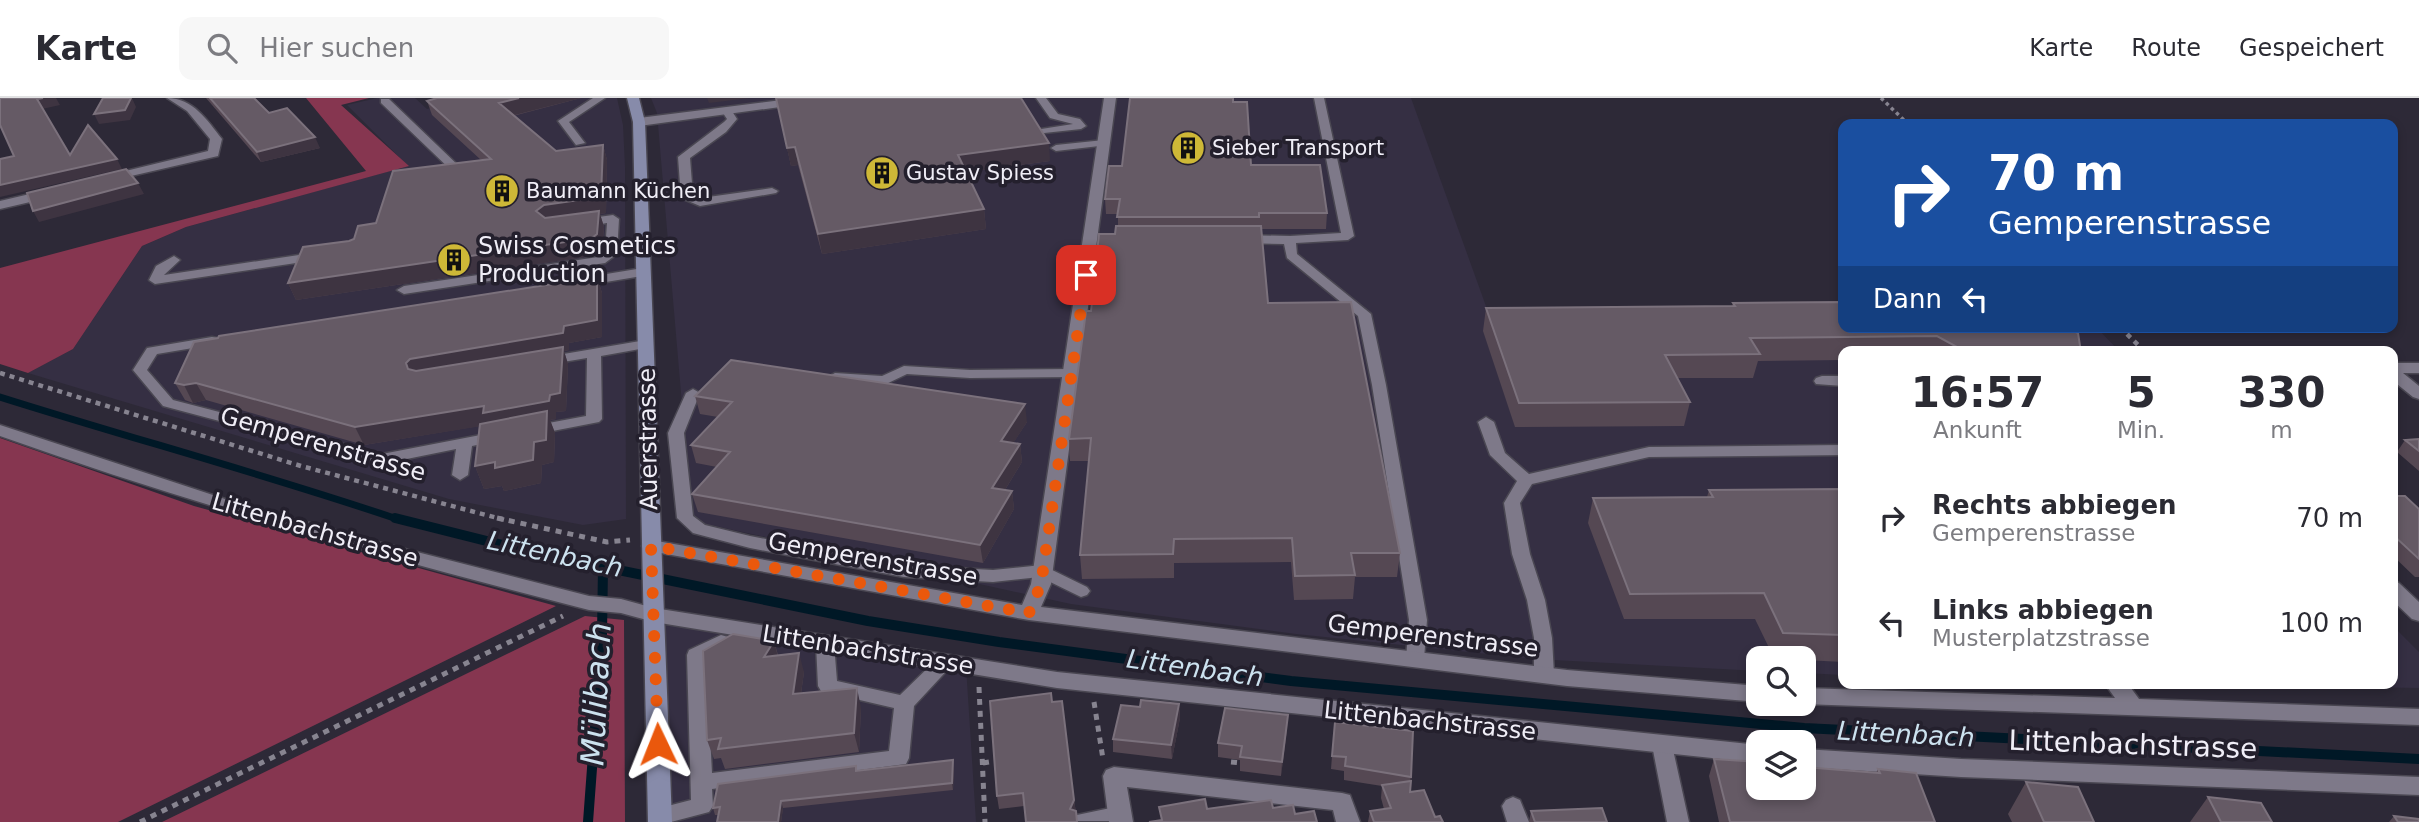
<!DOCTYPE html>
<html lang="de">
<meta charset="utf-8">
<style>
:root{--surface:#fff;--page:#f7f7f7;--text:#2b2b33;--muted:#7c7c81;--line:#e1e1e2}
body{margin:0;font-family:"DejaVu Sans",sans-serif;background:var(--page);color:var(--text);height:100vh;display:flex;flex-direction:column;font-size:26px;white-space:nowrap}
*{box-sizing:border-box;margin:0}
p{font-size:23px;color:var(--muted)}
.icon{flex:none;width:38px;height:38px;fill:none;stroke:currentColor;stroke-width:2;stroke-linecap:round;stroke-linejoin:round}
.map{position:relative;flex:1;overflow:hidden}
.side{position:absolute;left:1838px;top:248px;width:560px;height:343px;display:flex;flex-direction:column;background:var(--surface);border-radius:14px;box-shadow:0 4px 10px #0003}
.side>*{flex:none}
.hud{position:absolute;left:1838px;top:21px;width:560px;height:214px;border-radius:14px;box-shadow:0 4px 10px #0003;background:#1a4fa0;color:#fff;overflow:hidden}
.buttons{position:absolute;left:1746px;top:548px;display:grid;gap:14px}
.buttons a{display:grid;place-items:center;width:70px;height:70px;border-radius:14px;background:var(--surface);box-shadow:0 4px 10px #0003;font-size:35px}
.pin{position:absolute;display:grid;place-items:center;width:60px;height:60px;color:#fff;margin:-30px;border-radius:14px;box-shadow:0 4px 10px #0006}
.me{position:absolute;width:77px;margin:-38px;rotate:358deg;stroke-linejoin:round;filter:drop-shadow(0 0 5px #0008)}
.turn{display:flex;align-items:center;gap:24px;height:147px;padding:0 35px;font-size:32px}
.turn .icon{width:91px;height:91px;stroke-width:2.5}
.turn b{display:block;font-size:49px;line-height:60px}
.then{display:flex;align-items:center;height:66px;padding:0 35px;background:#0003;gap:14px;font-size:26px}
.eta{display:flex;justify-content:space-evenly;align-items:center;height:119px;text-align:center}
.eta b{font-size:42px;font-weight:800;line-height:49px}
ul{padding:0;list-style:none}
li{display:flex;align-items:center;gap:21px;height:105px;padding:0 35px}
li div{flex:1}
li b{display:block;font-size:26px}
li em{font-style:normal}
header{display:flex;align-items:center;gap:42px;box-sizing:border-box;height:98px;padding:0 35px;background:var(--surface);border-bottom:2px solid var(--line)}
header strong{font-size:33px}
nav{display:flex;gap:38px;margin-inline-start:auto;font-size:24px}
.search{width:490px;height:63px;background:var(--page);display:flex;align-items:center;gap:18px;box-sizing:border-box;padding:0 24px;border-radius:14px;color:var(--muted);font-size:26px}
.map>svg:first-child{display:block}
.built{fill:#352f43}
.green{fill:#863650}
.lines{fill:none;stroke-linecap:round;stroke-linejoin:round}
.stream-far1{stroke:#001826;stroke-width:7}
.stream{stroke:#001826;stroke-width:10}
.service-casing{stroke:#4a4752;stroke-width:3}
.minor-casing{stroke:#4a4752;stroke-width:3}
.secondary-casing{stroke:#4a4752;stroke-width:3}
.path-far2{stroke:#878490;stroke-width:3.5;stroke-dasharray:3.5 3.5;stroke-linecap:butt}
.path-far1{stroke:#878490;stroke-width:4.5;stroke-dasharray:5 5;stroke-linecap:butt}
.path{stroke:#878490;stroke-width:5;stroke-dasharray:6 6;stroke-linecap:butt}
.service{fill:#7e7989;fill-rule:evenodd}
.minor{fill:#7e7989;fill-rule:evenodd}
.secondary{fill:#878baa;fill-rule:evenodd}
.wall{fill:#554853}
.shaded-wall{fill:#3e3441}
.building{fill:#655a65;stroke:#7b717c;stroke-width:2}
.route{stroke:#ea580c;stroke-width:12;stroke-dasharray:0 21.6}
.labels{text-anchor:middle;stroke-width:7;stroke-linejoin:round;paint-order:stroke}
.far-poi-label{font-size:21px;fill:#f0eef7;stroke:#24202d;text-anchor:start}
.poi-label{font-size:24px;fill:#f0eef7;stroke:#24202d;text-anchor:start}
.street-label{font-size:24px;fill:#f0eef7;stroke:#24202d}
.water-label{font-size:26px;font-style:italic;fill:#cce2ef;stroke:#24202d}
.near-street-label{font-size:28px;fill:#f0eef7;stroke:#24202d}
.near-water-label{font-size:32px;font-style:italic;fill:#cce2ef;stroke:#24202d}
</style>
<header>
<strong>Karte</strong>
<div class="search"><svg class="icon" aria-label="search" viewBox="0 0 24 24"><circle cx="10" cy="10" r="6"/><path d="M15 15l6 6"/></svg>Hier suchen</div>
<nav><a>Karte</a><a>Route</a><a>Gespeichert</a></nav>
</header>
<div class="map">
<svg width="2419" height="724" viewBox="0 0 2419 724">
<rect width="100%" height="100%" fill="#2d2937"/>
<path class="built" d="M377,0H415L427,11L470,0H617L623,27L625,69L626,421L583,427L449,401L28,275L73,251L142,148L186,129L408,68L347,7Z
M651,0H1411L1487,211L1843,229H2096L2120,254H1843V577L1804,575V560H1759V573L1535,561L1296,536L1071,506L692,423L657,15Z
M654,517L966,568L976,724H660Z
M2392,527L2419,554V590L2176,586H2392Z"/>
<path class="green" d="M306,0H369L341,7L409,68L186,129L142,148L73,251L28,275L0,266V170L366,73Z
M0,340L194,408L556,508L118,724H0Z
M585,518L624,522L625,724H162Z"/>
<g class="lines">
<path class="stream-far1" d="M0,299C133,341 268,377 400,422"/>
<path class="stream" d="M395,420L530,454L868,523L999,544L1291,583L1804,630L2419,661
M588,724L602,536L603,469"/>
<g class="service-casing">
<path id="service" d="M593,0H605L569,24L585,45L576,47L558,23Z
M1036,0H1046L1058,16L1080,21L1086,28L1081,31L1035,36V32L1073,26L1050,20Z
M1314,0H1324L1354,138L1348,142L1296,145L1297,156L1371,216L1386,287L1427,522L1424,561L1422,566L1415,568L1408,566L1406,561L1409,522L1372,287L1358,218L1287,160L1284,146L1241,145L1235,141L1241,137L1290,138L1341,135Z
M381,1H389L462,71V75H454L381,5Z
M722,10H730L737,21L726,34L690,60L693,98L701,100L772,90L778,93L776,95L700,108L681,100L678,59L724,24L727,21L721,12Z
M1104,42L1109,45L1108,47L1056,53L1051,50L1056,47Z
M613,117L619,121L617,156L605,165L404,196L397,192L404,188L598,159L605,154L607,125L584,129L578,125L584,121Z
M319,154L323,155V161L155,186L149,182L156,168L174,158L180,162L164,177Z
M643,170L648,171V177L576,189L569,185L576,181Z
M212,239L217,240L219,243L217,246L157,256L147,272L173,302L382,356L496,334L504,339L501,342L472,348L468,377L460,382L452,377L456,351L382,366L163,308L133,272L147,250Z
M646,242L653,246L651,249L601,258L602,321L599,324L532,337L527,335L524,332L527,329L586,318L587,260L545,267L540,266L538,263L540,260Z
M904,268L970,272L1072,271L1079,275L1072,279L970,280L907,276L884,287L835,283L828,279L835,275L882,278Z
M693,291L700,295L684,335L693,418L705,427L750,438L904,467L993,472L1042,467L1087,489L1090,493L1087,497L1081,499L1040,479L993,484L904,479L750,450L693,435L677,420L668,335L686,295Z
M1486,319L1494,324L1505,355L1529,376L1649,349L1843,347V357L1649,359L1532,386L1520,405L1530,456L1545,502L1552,540L1554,577L1551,582L1544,584L1537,582L1534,577V540L1527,502L1512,456L1504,405L1517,383L1490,357L1478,324Z
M721,537L728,539L730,544L728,549L706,560L712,675L889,653L894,610L821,593L818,588L816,546L818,541H832L834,546L837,583L900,597L937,561L944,559L951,561L953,566L914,608L909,660L906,666L712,691L713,708L709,714L671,724H652L649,718L652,712L691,702L687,557L689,552Z
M1662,639L1669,642L1672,647L1689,724H1667L1652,647L1655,642Z
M1513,699L1520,702L1529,724H1507L1502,708L1506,702Z
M1120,708L1128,711L1131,717L1128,723H1074L1077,717Z"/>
</g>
<g class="minor-casing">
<path id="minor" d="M167,0C193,0 207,22 222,41L218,58L105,84V78L208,53L210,41L187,13Z
M798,0H830L824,3L639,28L633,24L639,20Z
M1104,0H1116L1051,486L1041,509L1567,572L1759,588V604L1567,588L1029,522L644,452L642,448L644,444L651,442L1022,507L1031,486Z
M51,91L57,95L56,98L0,111V103Z
M2392,265H2419V275H2403L2419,288V301L2413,299L2392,282Z
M1822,278H1843V288L1816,286L1814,283L1816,280Z
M0,327L225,401L370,442L589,498L621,501L654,510L1057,574L1759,647V665L1057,590L654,524L621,515L589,512C390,461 193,407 0,338Z
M2392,483L2399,485L2419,504V523L2412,521L2392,502Z
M2105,586H2128L2139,601L2419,611V627L1802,606L1804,590L2115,600Z
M1804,651L1961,661L2419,679V697L1961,679L1804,669Z
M1114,669L1342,695L1350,697L1360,724H1336L1333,712L1127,689L1133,724H1109L1103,678L1106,672Z"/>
</g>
<g class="secondary-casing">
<path id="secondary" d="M627,0H639L645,24L672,724H648L633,24Z"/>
</g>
<path class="path-far2" d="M1881,0L1908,26"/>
<path class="path-far1" d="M2120,229L2145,254
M0,275L301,368L505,422"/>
<path class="path" d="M497,420L607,444L630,442
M979,589L985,724
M1094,604L1103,661
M1231,664L1241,665
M983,665L996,663
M140,724L563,518"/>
<use href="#service" class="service"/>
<use href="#minor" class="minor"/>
<use href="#secondary" class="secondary"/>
</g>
<path class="wall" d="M206,0H254L269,15L320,50L261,64Z
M581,0L513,18L556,53L603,47L607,62L606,115L600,116L604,129L602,153L597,157L296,202L288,185L349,143L354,141L481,62L432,17L427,3Z
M776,0L1050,63L966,74L984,111L986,131L822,156L798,67L791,68Z
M1233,4L1251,67L1327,115L1326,131H1261L1268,205L1400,455L1397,479H1355L1353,501L1294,502L1291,464L1174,465V480L1082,481L1080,457L1089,363H1070L1069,341L1091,213L1118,128V116H1106L1105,101Z
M597,179L602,195V239L569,245V252L564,253L568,266L566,313L556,314V321L550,322L555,335L554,364L542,367L541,385L504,393L502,388L484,391L475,368L479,328L364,347L206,302L193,305L185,302L175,285Z
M1733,205L2065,229L2081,254H1843V262L1758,263L1753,280H1677L1690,304L1684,328L1515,329L1483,233L1486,210L1732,208Z
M695,298L1027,324L1013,345L1020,346L1022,364L1005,392L1012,393L1014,411L983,465L698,414L692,396L717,369L696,365L691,347L718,319L700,316Z
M2419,341V373L2397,354L2405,342Z
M1843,391V564L1804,562V560H1774L1755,521H1624L1588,425L1593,400L1707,399L1709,392Z
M2392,395L2396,398L2419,411V479H2415L2392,457Z
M774,543L778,557L804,574L801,596L861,610L859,654L725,671L721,660L714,661L707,642Z
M1062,603L1077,724L1024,708L999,711L997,698L1052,604Z
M1179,606L1180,620L1172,661L1113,654V641Z
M1287,631L1281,678L1240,673V662L1218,659V645Z
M1413,633L1410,694L1435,719L1443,724H1368L1370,713L1384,711L1381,700L1382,688L1344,682V673L1331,671L1332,658Z
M1714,661L1876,675L1878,671L1935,724H1719L1709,678Z
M954,669L953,692L783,710L781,724H717L719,717H715L713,710L857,673Z
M2026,684L2094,724H2012L2008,716Z
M2208,699L2272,724H2190Z
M1531,713L1607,724H1529Z
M2394,718L2419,724H2389Z"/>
<path class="shaded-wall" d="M43,0H56L60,7L42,11L37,1Z
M132,0L136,9L130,22L99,26L94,16Z
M519,0H581L503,20L499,5Z
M707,0H750L709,5Z
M315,39L320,50L261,64L257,54Z
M1049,45L1050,63L960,75L958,57Z
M603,47L607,62L606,115L600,116L604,129L602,153L597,157L296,202L288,185L550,123L536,113Z
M795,49L798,67L791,68L787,50Z
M117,61L122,71L0,99V87Z
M138,85L144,96L39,124L33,113Z
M984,111L986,131L822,156L818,136Z
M597,179L602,195V239L569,245V252L564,253L568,266L566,313L556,314V321L550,322L555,335L554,364L542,367L541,385L504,393L502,388L484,391L475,368L488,327L364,347L355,329L484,308L549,303L414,283L406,265L410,261L564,228Z
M196,285L206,302L193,305L184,287Z
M1025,306L1027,324L1003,361L1001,343Z
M1020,346L1022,364L995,408L992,390Z
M1012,393L1014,411L983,465L980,447Z
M774,543L779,563L764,559Z
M799,555L804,574L798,616L793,596Z
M857,590L861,610L859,654L854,635Z
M1179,606L1180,620L1172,661L1171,647Z
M1288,617L1287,631L1281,678L1282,664Z
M953,662L954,669L953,692L952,685Z
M1074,702L1076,715L1070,711Z
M781,703L783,710L781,724H778Z"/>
<path class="building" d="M0,0H43L37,1L70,57L88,27L117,61L0,87V61L14,58L0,27Z
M103,0H131L125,12L94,16Z
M210,0H254L269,15L287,10L315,39L257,54Z
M437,0H519L499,5L556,53L603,47L601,99L544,107L536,113L545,120L599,113L597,136L592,140L288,185L303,149L349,143L354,141L358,128L376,125L393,73L491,61L427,3Z
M776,0H1021L1049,45L958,57L984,111L818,136L795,49L787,50Z
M1130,0H1233V4H1247L1251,67H1320L1327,115H1259V119H1117L1120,101H1105L1109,68H1122Z
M126,71L138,85L33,113L27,95Z
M1116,128H1261L1268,205L1351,204L1400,455H1351L1355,477L1295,478L1292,440L1174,441L1173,456L1080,457L1091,340L1069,341L1086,213H1091L1099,136H1115Z
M597,179V222L564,228L563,235L410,261L406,265L408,271L416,273L563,249L560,295L550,297L549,303L483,315L484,308L355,329L196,285L184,287L175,285L194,244L218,240L219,238Z
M1843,204V229H2065L2078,235L2081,254H1966L1937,238L1750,240L1760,256L1665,257L1690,304L1519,305L1486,210L1735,208L1733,205Z
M731,262L1025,306L1001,343L1020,346L992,390L1012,393L980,447L692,396L730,354L691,347L732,304L695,298Z
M547,313L546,342L534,344L533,362L495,370V364L475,368L480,326Z
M2419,341V353L2405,342Z
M1843,391V537L1783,535L1764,495L1630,496L1593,400L1713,399L1709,392Z
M2392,395L2396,398H2405L2419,411V461L2392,436Z
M733,536L774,543L764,559L799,555L793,596L857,590L854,635L718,651L721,640L707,642L703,553Z
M1051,595L1052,604L1062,603L1074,702L1070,711L1076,713L1077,724H1026L1023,695L997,698L990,603Z
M1141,602L1179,606L1171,647L1113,641L1121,607L1140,609Z
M1225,610L1288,617L1282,664L1240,659L1242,648L1218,645Z
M1335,624L1413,633L1411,679L1345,668L1346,659L1332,658Z
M1714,661L1759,664V690H1804V669L1880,675L1878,671L1916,675L1935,724H1730Z
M953,662L952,685L781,703L778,724H717L720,709L713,710L718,686L856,668V673Z
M1411,683L1410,694L1424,692L1435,719L1440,718L1443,724H1374L1370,713L1391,710L1382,687Z
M2026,684L2078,689L2094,724H2044Z
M2208,699L2261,705L2272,724H2221Z
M1205,701L1207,711L1271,702L1273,710L1293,707L1295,716L1314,713L1317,724H1149L1162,722L1159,709Z
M1602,710L1607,724H1535L1531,713Z
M2394,718L2419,721V724H2398Z"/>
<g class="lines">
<path class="route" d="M658,646L651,448L1029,515L1041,486L1086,177"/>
</g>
<defs>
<g id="building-disc" transform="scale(1.75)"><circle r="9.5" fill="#ceb837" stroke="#24202d"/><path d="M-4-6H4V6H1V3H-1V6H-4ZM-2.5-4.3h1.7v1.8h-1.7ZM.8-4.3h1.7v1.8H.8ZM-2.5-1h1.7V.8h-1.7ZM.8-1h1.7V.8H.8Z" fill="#111"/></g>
</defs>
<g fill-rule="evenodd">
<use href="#building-disc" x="1188" y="50"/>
<use href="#building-disc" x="882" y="75"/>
<use href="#building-disc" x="502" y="93"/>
<use href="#building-disc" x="454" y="162"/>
</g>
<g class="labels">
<g class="far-poi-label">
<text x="1212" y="57">Sieber Transport</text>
<text x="906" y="82">Gustav Spiess</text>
<text x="526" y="100">Baumann Küchen</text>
</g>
<g class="poi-label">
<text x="478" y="156">Swiss Cosmetics<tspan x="478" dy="28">Production</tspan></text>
</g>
<g class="street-label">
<text transform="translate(648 341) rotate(-91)" y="8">Auerstrasse</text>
<text transform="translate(323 346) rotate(16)" y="8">Gemperenstrasse</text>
<text transform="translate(315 432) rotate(16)" y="8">Littenbachstrasse</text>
<text transform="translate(873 461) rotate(10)" y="8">Gemperenstrasse</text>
<text transform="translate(1433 538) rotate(7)" y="8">Gemperenstrasse</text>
<text transform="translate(868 552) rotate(9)" y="8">Littenbachstrasse</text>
<text transform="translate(1430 623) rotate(6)" y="8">Littenbachstrasse</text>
</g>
<g class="water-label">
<text transform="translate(555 456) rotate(12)" y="9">Littenbach</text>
<text transform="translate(1195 570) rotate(8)" y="9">Littenbach</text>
<text transform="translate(1906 636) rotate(3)" y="9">Littenbach</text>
</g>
<g class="near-street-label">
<text transform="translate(2133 646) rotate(2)" y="10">Littenbachstrasse</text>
</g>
<g class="near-water-label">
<text transform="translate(596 596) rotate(-87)" y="11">Mülibach</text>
</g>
</g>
</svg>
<div class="buttons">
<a><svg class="icon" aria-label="search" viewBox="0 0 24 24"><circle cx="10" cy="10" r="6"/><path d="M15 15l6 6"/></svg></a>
<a><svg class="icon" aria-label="layers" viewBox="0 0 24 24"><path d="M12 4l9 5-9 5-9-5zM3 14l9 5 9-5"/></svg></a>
</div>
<div class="pin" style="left:1086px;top:177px;background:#d93025"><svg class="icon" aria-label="arrive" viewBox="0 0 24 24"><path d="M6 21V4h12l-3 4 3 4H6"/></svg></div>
<svg class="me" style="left:658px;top:646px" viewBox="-20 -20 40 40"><path d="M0-17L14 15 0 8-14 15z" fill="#ea580c" stroke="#fff" stroke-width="4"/></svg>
<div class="hud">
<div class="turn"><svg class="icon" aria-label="right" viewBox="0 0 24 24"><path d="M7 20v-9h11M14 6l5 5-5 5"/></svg><div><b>70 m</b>Gemperenstrasse</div></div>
<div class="then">Dann<svg class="icon" aria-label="left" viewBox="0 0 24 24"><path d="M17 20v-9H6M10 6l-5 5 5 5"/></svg></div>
</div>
<section class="side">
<div class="eta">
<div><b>16:57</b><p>Ankunft</p></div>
<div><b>5</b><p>Min.</p></div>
<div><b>330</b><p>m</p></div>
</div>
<ul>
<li><svg class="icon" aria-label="right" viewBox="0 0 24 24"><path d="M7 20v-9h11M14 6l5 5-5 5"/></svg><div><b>Rechts abbiegen</b><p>Gemperenstrasse</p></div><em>70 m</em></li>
<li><svg class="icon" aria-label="left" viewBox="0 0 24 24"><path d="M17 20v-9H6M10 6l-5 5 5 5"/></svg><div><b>Links abbiegen</b><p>Musterplatzstrasse</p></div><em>100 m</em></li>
</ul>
</section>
</div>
